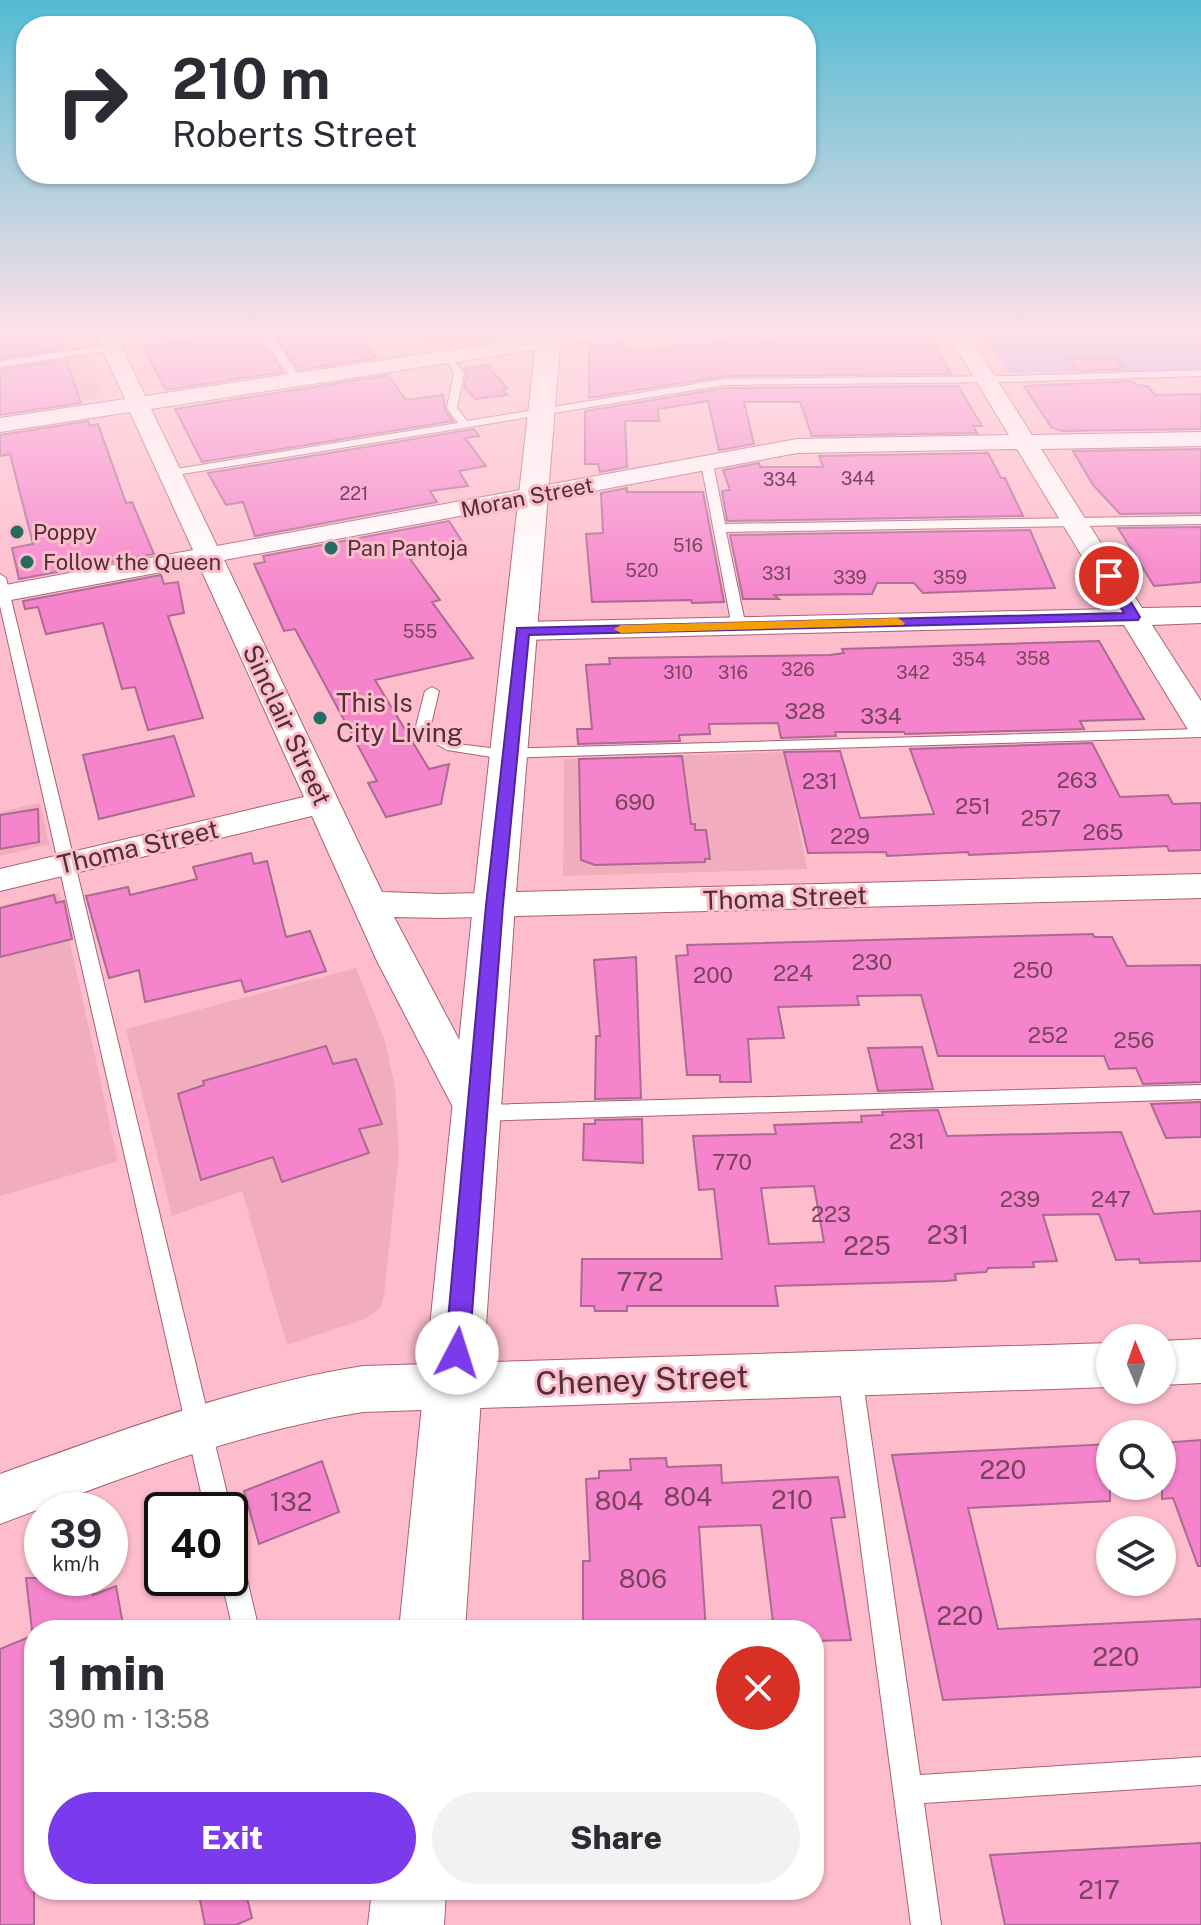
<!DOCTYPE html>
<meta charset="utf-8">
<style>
:root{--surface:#fff;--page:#f2f2f3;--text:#2b2b33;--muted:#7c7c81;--accent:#7c3aed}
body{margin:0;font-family:"Public Sans",sans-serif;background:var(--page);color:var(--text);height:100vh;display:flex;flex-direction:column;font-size:30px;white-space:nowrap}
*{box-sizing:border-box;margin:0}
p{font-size:26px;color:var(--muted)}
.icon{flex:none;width:44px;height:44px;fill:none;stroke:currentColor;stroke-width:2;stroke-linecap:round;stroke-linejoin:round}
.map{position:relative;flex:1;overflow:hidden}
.drawer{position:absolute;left:24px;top:1620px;width:800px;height:280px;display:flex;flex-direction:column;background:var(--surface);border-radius:32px;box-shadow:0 2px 6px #0004}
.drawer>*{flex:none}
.top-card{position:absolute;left:16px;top:16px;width:800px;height:168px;border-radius:32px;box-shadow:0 2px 6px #0004;background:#fff;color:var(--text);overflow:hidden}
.needle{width:52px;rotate:358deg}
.buttons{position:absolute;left:1096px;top:1324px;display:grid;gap:16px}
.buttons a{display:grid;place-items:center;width:80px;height:80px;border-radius:50%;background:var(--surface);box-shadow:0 2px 6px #0004;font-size:40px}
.speed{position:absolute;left:24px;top:1492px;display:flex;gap:16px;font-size:40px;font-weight:700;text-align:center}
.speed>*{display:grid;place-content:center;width:104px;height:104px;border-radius:50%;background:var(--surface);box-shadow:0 2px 6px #0004;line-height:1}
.speed small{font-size:20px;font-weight:400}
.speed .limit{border:4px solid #111;border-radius:12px;background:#fff;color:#111}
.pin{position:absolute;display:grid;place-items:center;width:68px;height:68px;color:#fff;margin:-34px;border:4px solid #fff;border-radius:50%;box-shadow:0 2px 8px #0007}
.me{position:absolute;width:88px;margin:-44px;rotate:5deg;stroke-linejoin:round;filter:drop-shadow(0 0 6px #0008)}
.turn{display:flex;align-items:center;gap:28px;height:168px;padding:0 24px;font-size:36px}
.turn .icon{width:104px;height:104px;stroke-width:2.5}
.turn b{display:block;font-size:56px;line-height:68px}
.round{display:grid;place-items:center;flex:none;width:84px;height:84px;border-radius:42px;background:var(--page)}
.overview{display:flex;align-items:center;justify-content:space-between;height:136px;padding:0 24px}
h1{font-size:48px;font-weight:800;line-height:60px}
.cta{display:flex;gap:16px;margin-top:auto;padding:16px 24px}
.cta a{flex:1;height:92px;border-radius:48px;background:var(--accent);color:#fff;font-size:32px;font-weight:800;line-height:92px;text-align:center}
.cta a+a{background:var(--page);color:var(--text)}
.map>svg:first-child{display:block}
.built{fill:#f1acbd}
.green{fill:#bd94f4}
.building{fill:#f684cc;stroke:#aa6a91;stroke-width:2;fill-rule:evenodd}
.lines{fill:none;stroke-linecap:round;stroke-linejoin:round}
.lane-casing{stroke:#a86074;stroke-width:2}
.street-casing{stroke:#a86074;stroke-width:2}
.secondary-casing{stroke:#a86074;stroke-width:2}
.path{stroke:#a57581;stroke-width:3;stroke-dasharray:2 4;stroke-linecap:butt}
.lane{fill:#fff;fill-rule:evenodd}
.street{fill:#fff;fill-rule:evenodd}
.secondary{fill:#fff;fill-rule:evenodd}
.route{fill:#7c3aed;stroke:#51269a;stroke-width:2}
.slow{fill:#f59e0b}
.poi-dot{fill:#246c62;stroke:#febdcd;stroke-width:3}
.labels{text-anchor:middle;stroke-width:6;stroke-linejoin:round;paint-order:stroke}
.far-number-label{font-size:18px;fill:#79445d}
.far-street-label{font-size:22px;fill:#4f2f38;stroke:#febdcd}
.far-poi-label{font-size:22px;fill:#4f2f38;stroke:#febdcd;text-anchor:start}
.number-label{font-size:22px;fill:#79445d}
.poi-label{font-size:26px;fill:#4f2f38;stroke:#febdcd;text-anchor:start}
.street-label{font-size:26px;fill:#4f2f38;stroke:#febdcd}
.near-number-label{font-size:26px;fill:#79445d}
.near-street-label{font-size:32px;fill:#4f2f38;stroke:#febdcd}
</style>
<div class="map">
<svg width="1201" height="1925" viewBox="0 0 1201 1925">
<rect width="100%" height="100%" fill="#febdcd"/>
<path class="built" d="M412,333H520L519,337L428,350Z
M84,347L104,398L0,414V358Z
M784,752L807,869L563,876L564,759Z
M40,803L49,844L0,856V812Z
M59,892L118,1161L0,1196V906Z
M356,968L385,1041L395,1087L399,1154L384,1296L380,1308L365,1319L287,1345L242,1191L172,1216L126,1029Z"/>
<path class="green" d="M981,333H1201V370L1009,373Z"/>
<path class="building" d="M0,333H55L61,349L0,358Z
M290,333H359L376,358L299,370L274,335Z
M234,334L238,340L258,337L283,372L166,390L143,347Z
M919,336L930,338L951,374L725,376L589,398V347L623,343L631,351L732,342L731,338H759L760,341Z
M1115,358L1124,369L1077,371L1069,359Z
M66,360L81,403L0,415V370Z
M487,365L507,388L502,389L507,395L475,399L464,387L467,373L465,368Z
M388,375L406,400L443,395L445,410L453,421L202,462L175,409Z
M1133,381L1136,385L1148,386L1155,395L1201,394V429L1062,431L1051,427L1024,386Z
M958,386L982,426H973L977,433L812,436L800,402H744L754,444L719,450L708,401L658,409L659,421H625L627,467L600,472L598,464H585V411L725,388Z
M88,421L90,426L98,424L126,503L132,502L154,554L19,579L12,548L33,544L10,454L0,456V435Z
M474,429L479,436L465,438L486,466L459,471L468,486L430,491L437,502L255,536L243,502L226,505L208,473Z
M1201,449V513L1120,514L1093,485L1073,451Z
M988,453L1001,478H1005L1023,516L727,521L722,491L730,490L723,470L759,463L760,467H823L819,456Z
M627,488V492H703L724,602L692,603L691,600L592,602L586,534L603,533L601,493Z
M449,521L467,549L410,559L440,600L432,602L473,658L375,680L429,769L449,764L441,804L386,817L368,783L377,781L295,629L284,631L254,564L265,562L263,556Z
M1201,527V582L1154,586L1118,528Z
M1030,530L1055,588L923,593L914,583H877L872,594L774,595L779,599H743L730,535Z
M161,575L164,584L178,582L184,613L168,616L203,718L148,730L135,687L122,689L103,623L46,634L38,607L25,609L23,601Z
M1099,641L1144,719L1080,721L1084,729L905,734L904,732H835L836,736L781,738L778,723L709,724L710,734L679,735L680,741L578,744L577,729H592L586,665L610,664L609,658L830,655L844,653L842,649Z
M174,736L194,796L99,819L83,755Z
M1092,743L1120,797L1168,795L1173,804L1201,803V850L1169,851L1167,846L969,855L968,852L887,856L886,852L808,853L784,752L840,751L860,818L934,814L910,749Z
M682,756L691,824H695V830H706L710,859H705V862L595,865L581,860L579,759Z
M38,809L39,842L0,849V815Z
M251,853L254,864L267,861L286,937L310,931L326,971L245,992L241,980L145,1002L139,970L109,978L86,896L128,887L130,895L197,879L193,867Z
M54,895L56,903L64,901L72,939L0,957V908Z
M1093,934L1094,937H1112L1127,966L1201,965V1082L1143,1084L1136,1068L1109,1069L1104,1056H938L921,995L857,996L859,1005L778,1007L784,1038L748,1039L751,1082H720V1075H687L676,956L688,955L687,945Z
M636,957L641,1098L595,1099L596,1036H600L594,960Z
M326,1046L333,1064L356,1059L382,1124L359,1129L369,1153L282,1182L273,1157L201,1180L178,1094L204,1085L203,1081Z
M922,1047L933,1089L878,1091L868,1048Z
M1201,1102V1137L1166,1138L1151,1104Z
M938,1110L947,1136L1121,1132L1154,1214L1201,1211V1261L1140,1263L1139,1259L1116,1260L1099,1214L1043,1215L1057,1261L1033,1262L1034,1267L988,1268L986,1272L955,1274L956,1280L946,1281L775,1286L778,1306H627V1311H595L594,1306H581L582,1259H722L714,1189L699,1190L693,1136L776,1134L774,1125L862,1122L861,1116L883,1115L882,1112ZM814,1186L824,1242L769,1244L761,1188Z
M642,1119L643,1163L583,1160L584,1124H595V1120Z
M1201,1440V1566H1198L1173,1498L1162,1499V1443Z
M1110,1444V1501L968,1508L998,1629L1201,1619V1687L943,1700L892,1455Z
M666,1458L667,1467L721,1465L722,1483L838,1477L845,1517L831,1518L851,1640L814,1641V1630H774L761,1525L699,1527L706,1630H583V1561H590L586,1479L599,1478V1471L631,1470L630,1459Z
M322,1461L339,1512L259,1544L244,1491Z
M26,1578H90L93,1595L116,1586L124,1630H32Z
M34,1635V1925H0V1649Z
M1201,1843V1925H1005L990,1855Z
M198,1890H245L252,1918L236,1925H205Z"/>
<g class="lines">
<g class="lane-casing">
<path id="lane" d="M157,333H184L109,345L104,342Z
M259,333H269L302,379L301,381H293Z
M111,345L116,348L114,350L0,367V361Z
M447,354L464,372L457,408L467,421L725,379L1008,376L1201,370V376L1008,382L725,385L170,476L164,473L170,470L458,423L447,408L454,372L442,357Z
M707,460L713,463L725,524L1201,516V524L726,532L746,627L739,631L732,627L701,463Z
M0,574L6,578L231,1510L230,1512L205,1510L0,606Z
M432,687L439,691L430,729L458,744L498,749L1201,729V737L498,758L447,750L417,733L415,730L425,691Z
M1201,1085V1099L479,1121L472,1118L469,1113L472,1108L479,1105Z
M850,1364L858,1368L862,1375L920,1775L1201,1757V1785L924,1803L941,1925H911L838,1375L842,1368Z
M230,1549L239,1553L243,1562L259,1630H233L221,1578H230Z"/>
</g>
<g class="street-casing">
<path id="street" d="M95,333H115L145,396L564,333H614L604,339L151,409L217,546L797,439L1009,435L947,333H967L1032,435L1201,432V446L1041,449L1142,608L1201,607V623L1152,625L1201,701V735L1190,733L1124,625L522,640L512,637L508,631L512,625L522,622L1114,609L1017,449L797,453L224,560L382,892L440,894L1201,874V898L440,918L394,917L498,1113L492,1124L477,1129L462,1124L456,1113L377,961L312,816L0,891V869L304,797L199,565L0,602V586L193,550L130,412L0,432V418L125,399Z
M1201,1339V1383L1162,1385V1341Z
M1110,1343V1387L363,1412C236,1432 119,1479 0,1524V1474C120,1431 237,1386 363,1366Z"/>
</g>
<g class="secondary-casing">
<path id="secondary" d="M537,333H561L515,905L465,1630H399L473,905Z
M372,1890H446L444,1925H368Z"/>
</g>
<path class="path" d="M1025,333L1035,346H1074L1084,358"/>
<use href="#lane" class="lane"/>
<use href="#street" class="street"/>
<use href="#secondary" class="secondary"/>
</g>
<linearGradient id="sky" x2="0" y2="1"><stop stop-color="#53bbd3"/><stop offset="0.55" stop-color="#ffe1e8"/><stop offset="1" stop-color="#ffe1e8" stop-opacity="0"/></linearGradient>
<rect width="1201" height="603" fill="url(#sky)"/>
<path class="route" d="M1109,573L1115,576L1140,617L1138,620L529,635L503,905L469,1353L465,1361L457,1364L449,1361L445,1353L486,905L517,628L1124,613L1102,576Z"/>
<path class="slow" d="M898,618L905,623L903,625L621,633L614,629L621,625Z"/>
<g class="poi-dot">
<circle cx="17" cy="532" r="8"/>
<circle cx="331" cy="548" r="8"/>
<circle cx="27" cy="562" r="8"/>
<circle cx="320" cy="718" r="8"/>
</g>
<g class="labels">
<g class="far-number-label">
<text x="858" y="485">344</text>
<text x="780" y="486">334</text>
<text x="354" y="500">221</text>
<text x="688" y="552">516</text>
<text x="642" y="577">520</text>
<text x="777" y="580">331</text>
<text x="850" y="584">339</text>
<text x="950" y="584">359</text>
<text x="420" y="638">555</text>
<text x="1033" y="665">358</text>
<text x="969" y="666">354</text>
<text x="798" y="676">326</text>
<text x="678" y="679">310</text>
<text x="733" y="679">316</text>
<text x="913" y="679">342</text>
</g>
<g class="far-street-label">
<text transform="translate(527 497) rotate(-11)" y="8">Moran Street</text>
</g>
<g class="far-poi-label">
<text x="33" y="540">Poppy</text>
<text x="347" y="556">Pan Pantoja</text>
<text x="43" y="570">Follow the Queen</text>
</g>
<g class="number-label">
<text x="805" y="719">328</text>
<text x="881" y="724">334</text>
<text x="1077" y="788">263</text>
<text x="820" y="789">231</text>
<text x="635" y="810">690</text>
<text x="973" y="814">251</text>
<text x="1041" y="826">257</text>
<text x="1103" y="840">265</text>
<text x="850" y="844">229</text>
<text x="872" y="970">230</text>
<text x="1033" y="978">250</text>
<text x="793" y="981">224</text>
<text x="713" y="983">200</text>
<text x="1048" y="1043">252</text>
<text x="1134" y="1048">256</text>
<text x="907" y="1149">231</text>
<text x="732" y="1170">770</text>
<text x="1020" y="1207">239</text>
<text x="1111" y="1207">247</text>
<text x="831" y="1222">223</text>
</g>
<g class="poi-label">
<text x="336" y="712">This Is<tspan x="336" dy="30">City Living</tspan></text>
</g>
<g class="street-label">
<text transform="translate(287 725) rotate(65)" y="9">Sinclair Street</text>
<text transform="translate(138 847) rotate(-13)" y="9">Thoma Street</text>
<text transform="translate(785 898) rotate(-2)" y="9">Thoma Street</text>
</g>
<g class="near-number-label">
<text x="948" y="1244">231</text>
<text x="867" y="1255">225</text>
<text x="640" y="1291">772</text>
<text x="1003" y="1479">220</text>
<text x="688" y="1506">804</text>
<text x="792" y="1509">210</text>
<text x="619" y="1510">804</text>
<text x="291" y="1511">132</text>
<text x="643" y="1588">806</text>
<text x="960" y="1625">220</text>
<text x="1116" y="1666">220</text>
<text x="1099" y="1899">217</text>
</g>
<g class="near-street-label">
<text transform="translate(642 1380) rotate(-2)" y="11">Cheney Street</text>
</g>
</g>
</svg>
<div class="buttons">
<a><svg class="needle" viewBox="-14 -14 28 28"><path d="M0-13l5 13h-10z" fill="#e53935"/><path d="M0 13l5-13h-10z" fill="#7c7c81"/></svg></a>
<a><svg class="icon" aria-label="search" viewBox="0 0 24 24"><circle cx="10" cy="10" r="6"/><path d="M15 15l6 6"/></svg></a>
<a><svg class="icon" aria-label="layers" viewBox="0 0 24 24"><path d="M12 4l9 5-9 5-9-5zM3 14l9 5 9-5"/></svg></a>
</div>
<div class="speed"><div>39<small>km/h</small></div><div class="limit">40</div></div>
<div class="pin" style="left:1109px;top:576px;background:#d93025"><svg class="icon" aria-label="arrive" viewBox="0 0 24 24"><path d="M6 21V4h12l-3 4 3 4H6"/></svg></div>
<svg class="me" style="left:457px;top:1353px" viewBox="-20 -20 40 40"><circle r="19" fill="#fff"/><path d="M0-13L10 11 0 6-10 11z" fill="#7c3aed"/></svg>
<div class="top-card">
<div class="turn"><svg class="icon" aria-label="right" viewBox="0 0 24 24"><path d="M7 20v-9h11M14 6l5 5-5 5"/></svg><div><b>210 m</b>Roberts Street</div></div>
</div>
<section class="drawer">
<div class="overview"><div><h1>1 min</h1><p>390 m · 13:58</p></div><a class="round" style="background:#d93025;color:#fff"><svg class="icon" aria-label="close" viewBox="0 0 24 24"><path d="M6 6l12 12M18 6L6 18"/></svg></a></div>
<div class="cta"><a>Exit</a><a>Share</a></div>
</section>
</div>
